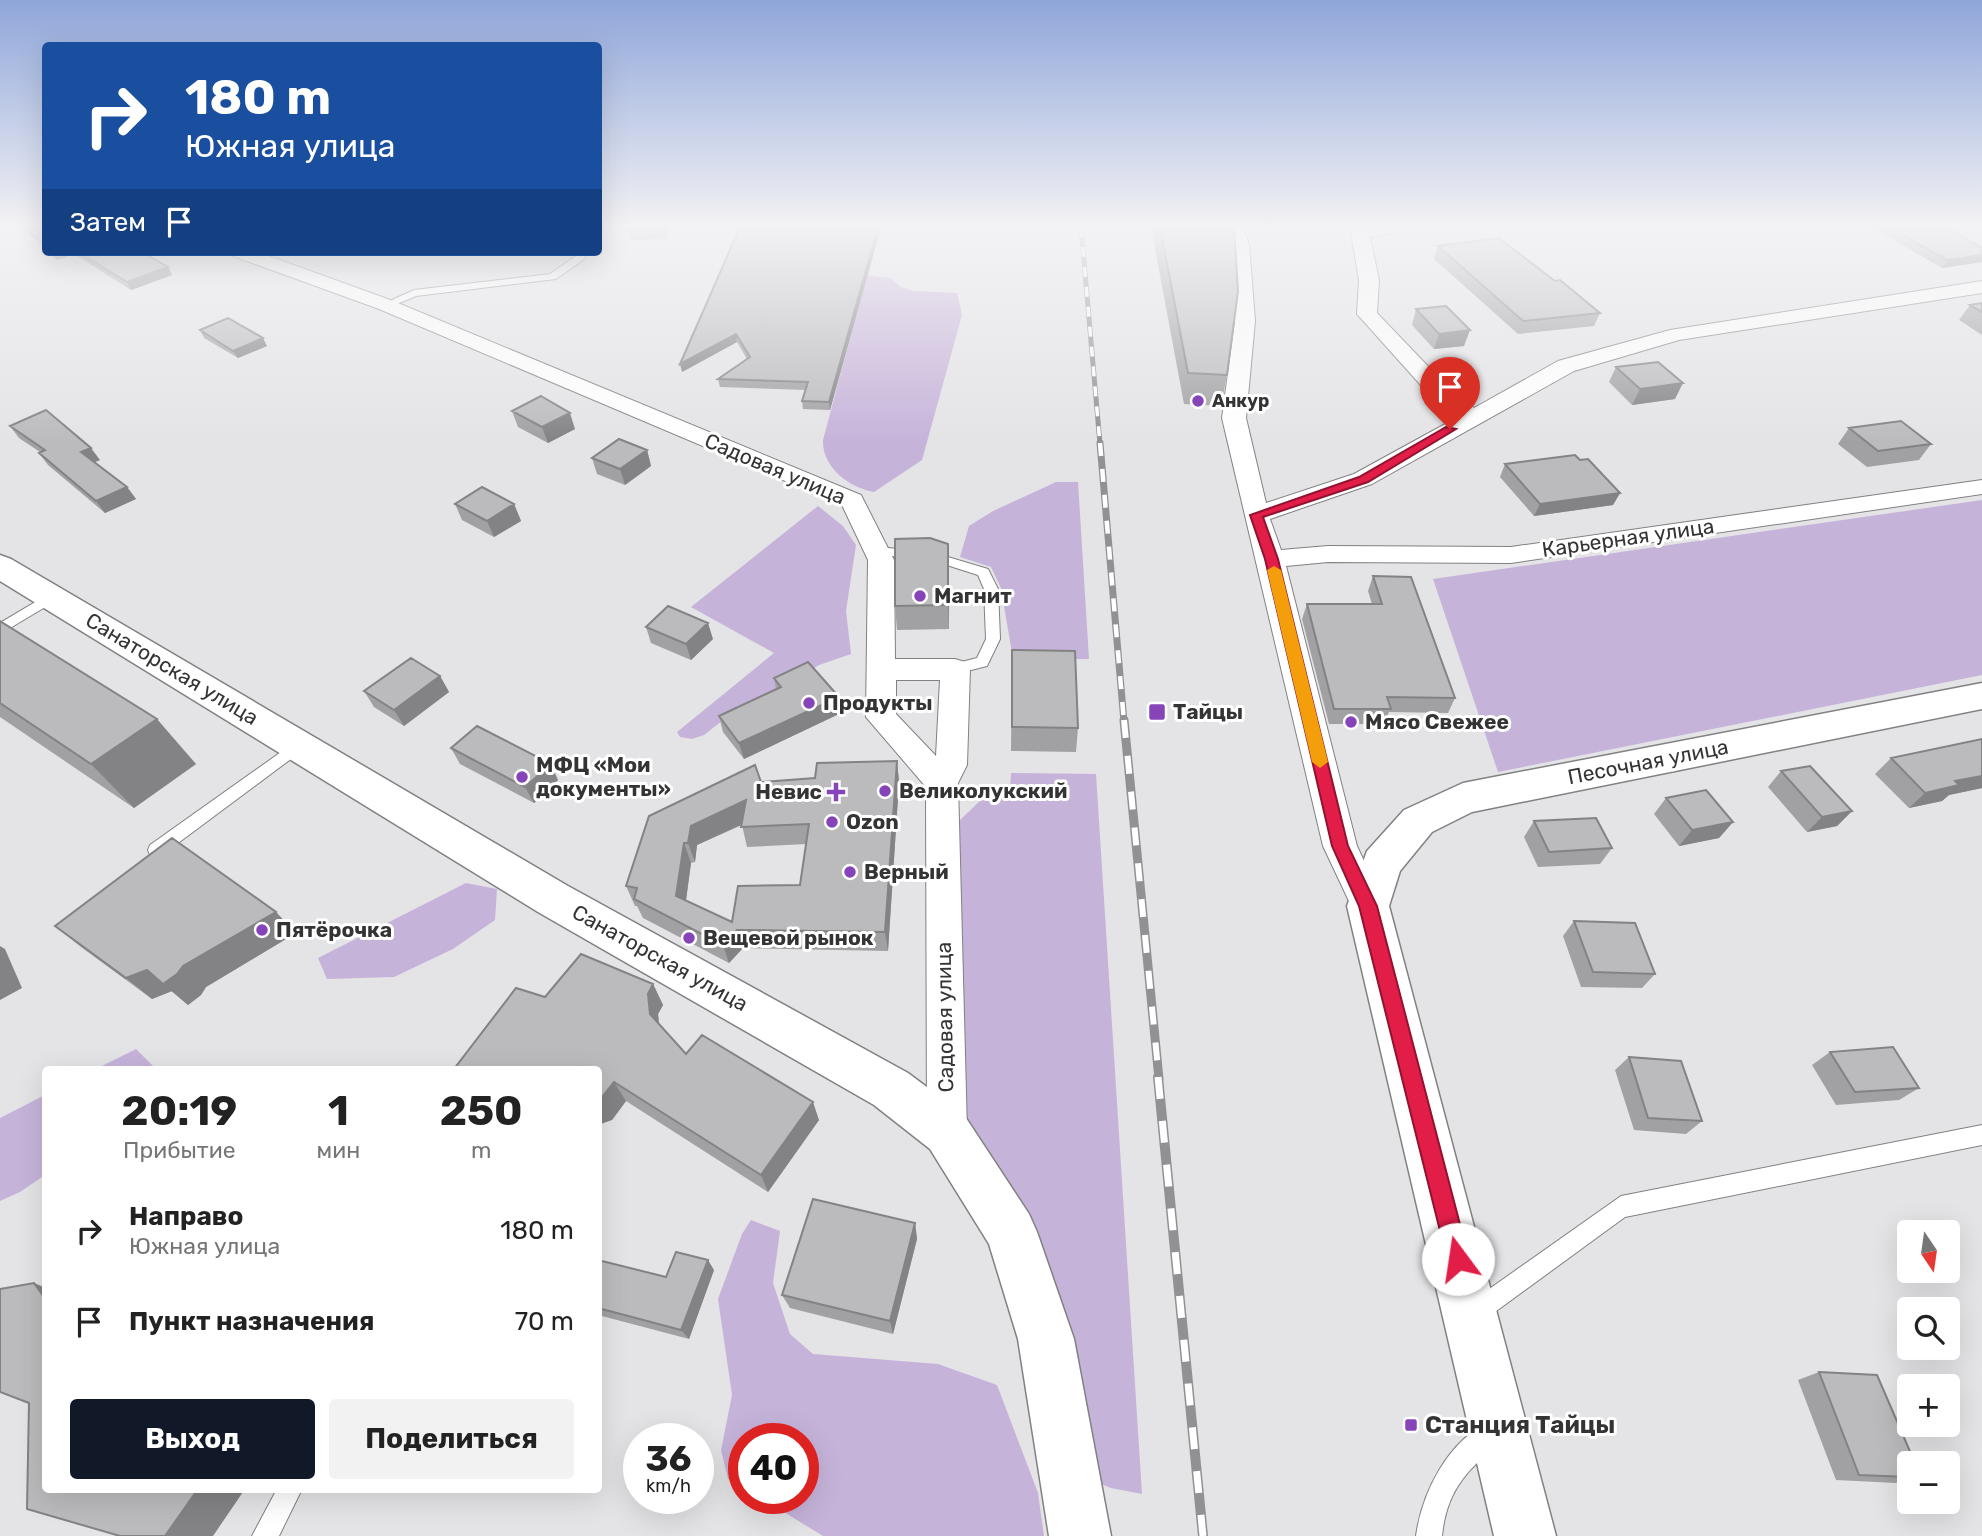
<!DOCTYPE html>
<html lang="ru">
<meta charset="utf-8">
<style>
:root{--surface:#fff;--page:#f2f2f2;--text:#222;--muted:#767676;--accent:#111827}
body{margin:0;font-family:Rubik,sans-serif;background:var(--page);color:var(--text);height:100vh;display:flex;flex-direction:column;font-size:26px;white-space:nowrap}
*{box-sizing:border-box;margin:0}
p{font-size:23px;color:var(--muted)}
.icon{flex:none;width:38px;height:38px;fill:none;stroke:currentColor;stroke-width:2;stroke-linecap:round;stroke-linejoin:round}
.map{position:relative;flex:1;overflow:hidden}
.side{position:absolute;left:42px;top:1066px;width:560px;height:427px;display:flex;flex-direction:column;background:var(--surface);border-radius:7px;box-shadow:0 7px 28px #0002}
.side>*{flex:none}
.hud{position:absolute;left:42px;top:42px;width:560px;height:214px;border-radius:7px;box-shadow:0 7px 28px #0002;background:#1a4fa0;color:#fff;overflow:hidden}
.needle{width:46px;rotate:167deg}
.tools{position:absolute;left:1897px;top:1220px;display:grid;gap:14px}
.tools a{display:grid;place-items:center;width:63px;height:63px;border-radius:7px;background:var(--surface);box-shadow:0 7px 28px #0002;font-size:35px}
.speed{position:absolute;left:623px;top:1423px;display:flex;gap:14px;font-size:35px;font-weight:700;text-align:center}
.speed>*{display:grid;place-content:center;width:91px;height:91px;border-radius:50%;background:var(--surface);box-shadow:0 7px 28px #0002;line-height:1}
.speed small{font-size:18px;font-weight:400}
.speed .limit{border:10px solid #d22;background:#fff;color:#111}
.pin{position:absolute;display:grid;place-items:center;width:60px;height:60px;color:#fff;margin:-72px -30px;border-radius:50% 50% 50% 0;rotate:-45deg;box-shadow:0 0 7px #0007}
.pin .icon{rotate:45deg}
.me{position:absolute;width:77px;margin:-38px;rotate:346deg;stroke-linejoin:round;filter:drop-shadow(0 0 5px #0008)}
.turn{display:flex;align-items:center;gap:24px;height:147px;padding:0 28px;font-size:32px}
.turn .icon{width:91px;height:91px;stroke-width:2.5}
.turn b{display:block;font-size:49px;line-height:60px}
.then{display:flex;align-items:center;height:66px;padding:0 28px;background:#0003;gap:14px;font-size:26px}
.eta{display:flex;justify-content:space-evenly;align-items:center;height:119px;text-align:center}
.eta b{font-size:42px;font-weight:700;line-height:49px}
.button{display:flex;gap:14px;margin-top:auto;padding:14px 28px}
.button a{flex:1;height:80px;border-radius:7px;background:var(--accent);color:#fff;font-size:28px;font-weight:700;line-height:80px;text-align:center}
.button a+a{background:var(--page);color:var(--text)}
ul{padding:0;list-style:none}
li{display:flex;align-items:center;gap:21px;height:91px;padding:0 28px}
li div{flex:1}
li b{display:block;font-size:26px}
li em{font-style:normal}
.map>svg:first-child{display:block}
.green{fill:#c6b3da}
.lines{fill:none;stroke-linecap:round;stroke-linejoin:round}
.service-casing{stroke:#818082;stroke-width:2}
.minor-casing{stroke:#818082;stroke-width:2}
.tertiary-casing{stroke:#818082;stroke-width:3}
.service{fill:#fff;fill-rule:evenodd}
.minor{fill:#fff;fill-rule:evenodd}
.tertiary{fill:#fff;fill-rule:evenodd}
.rail-far3-casing{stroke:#919193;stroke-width:5}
.rail-far2-casing{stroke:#919193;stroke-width:7}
.rail-far1-casing{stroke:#919193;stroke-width:9}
.rail-casing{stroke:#919193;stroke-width:10}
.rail-far3{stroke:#fff;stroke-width:3.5;stroke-dasharray:10;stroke-linecap:butt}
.rail-far2{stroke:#fff;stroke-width:4.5;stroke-dasharray:13;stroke-linecap:butt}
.rail-far1{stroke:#fff;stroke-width:6;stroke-dasharray:18;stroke-linecap:butt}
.rail{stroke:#fff;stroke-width:7;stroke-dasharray:22;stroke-linecap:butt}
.wall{fill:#a1a0a2;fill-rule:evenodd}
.shaded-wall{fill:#838284}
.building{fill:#bbbabc;stroke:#838284;stroke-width:2;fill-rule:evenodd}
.route{fill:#e11d48;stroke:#92132f;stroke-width:2}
.slow{fill:#f59e0b}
.poi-dot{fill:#8544b8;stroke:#fff;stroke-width:2.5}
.labels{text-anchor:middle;stroke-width:6;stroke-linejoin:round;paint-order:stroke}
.far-poi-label{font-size:18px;font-weight:bold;fill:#343435;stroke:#fff;text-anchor:start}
.street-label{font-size:21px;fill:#343435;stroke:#fff}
.poi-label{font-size:21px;font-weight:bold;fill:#343435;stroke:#fff;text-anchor:start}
.near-poi-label{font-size:24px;font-weight:bold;fill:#343435;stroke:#fff;text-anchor:start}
</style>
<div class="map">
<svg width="1982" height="1536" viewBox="0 0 1982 1536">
<rect width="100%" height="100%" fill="#e4e3e6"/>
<path class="green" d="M867,275L890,278L901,287L913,291L957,293L962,315L922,460L874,492C848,487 822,467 823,440Z
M1056,482H1078L1089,659H1013L1001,588L991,567L960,557L969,526L993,511Z
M1982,500V675L1498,772L1433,579Z
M818,506L843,526L856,545L846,611L851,654L819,665L771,696L727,717L704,735L692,739L680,737L677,732L774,653L691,607Z
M1011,773L1096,774L1142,1494L1111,1488L1088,1479L959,1121L960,820L982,799L1010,790Z
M466,883L497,889L495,920L453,949L394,977L327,979L318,958Z
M136,1049L156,1069H96Z
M45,1095V1175L20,1192L0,1201V1118Z
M751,1220L780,1231L773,1283L790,1334L813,1354L938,1364L997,1385L1038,1493L1044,1536H823L761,1498H803V1438H744V1488L728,1479L721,1450L732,1395L718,1299L742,1234Z"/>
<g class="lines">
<g class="service-casing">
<path id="service" d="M598,227H603L598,231Z
M578,252H588L583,260L556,279L416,296L390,307L381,305L414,290L550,274L576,256Z
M877,547L931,552L988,569L998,589L1000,639L987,666L955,674L948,669L950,665L977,658L986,639L984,589L978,575L931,560L872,554V548Z
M52,592L57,594L59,597L57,600L0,634V623Z
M298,740L306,746L303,750L162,855L156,857L150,855L148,850L150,845Z
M1982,1125V1145L1625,1217L1484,1320L1476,1323L1468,1320L1465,1312L1468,1304L1621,1196Z
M1490,1422L1498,1426L1502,1434C1497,1446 1486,1453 1477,1463C1455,1484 1445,1506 1442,1536H1416C1422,1493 1448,1440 1490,1422Z
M277,1489H302L279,1536H252Z"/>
</g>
<g class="minor-casing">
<path id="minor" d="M1224,227H1242L1249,244L1255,321L1246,418L1266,503L1354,474L1458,417L1427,392L1357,314L1359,280L1351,233L1353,229L1403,227L1401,231L1370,237L1379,280L1377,313L1443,382L1474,408L1558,361L1670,330L1982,281V293L1679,340L1574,371L1372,484L1270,519L1281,550L1328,546L1511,547L1982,480V494L1511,563L1328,562L1286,566L1357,846L1385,906L1380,916L1368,921L1356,916L1323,846L1222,418L1235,321L1231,244Z
M231,252H258L393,301L861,495L894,560L895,659H955L965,662L970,669L967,765L958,783L967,1132L961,1146L947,1152L933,1146L927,1132L926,787L866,717L868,560L842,505L379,309L233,256ZM896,680H940L936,756L896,714Z"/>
</g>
<g class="tertiary-casing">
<path id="tertiary" d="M0,555L11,559L568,886L908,1073L964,1115L1029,1214L1037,1232L1074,1339L1111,1536H1049L1018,1339L989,1244L930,1149L874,1105L538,912L0,581Z
M1982,683V709L1472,812L1432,832L1400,871L1389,906L1556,1536H1494L1347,906L1367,851L1404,810L1463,783Z"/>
</g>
<use href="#service" class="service"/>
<use href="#minor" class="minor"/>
<use href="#tertiary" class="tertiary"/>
<g class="rail-far3-casing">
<path id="rail-far3" d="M1081,227L1100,444"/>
</g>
<g class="rail-far2-casing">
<path id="rail-far2" d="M1100,443L1124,722"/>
</g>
<g class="rail-far1-casing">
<path id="rail-far1" d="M1124,720L1159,1079"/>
</g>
<g class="rail-casing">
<path id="rail" d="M1158,1077L1203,1536"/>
</g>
<use href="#rail-far3" class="rail-far3"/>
<use href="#rail-far2" class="rail-far2"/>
<use href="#rail-far1" class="rail-far1"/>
<use href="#rail" class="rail"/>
</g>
<path class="wall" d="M24,227H46V249L27,232Z
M627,227H670L667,239L630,240Z
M881,227L830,410L803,409L802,401L806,390L720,387L718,379L747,359L737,342L682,372Z
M1151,227H1234L1227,375L1221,406L1184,404Z
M1871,227H1946L1982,248V262L1942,268Z
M1438,246L1555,281L1600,313L1594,326L1518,334L1434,259Z
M49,252H142L168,267L172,275L131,290L74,254L57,260Z
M1982,303V335L1959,320L1970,305Z
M1416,309L1464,346L1434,349L1412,325Z
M200,330L267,346L238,358L204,338Z
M1616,367L1675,399L1632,405L1609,382Z
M512,411L575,429L548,443L518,427Z
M10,426L100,460L94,462L127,487L136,499L105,513L48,465L39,453L40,452L19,438Z
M1849,428L1931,444L1919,460L1867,467L1838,444Z
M647,450L651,466L625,485L597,474L592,458Z
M1580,460L1620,493L1613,505L1534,516L1500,477L1505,464Z
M455,504H514L521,521L494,537L462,520Z
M949,568V629L897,630L895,606Z
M1373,576L1455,698L1448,713L1389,712L1384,724H1329L1302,619L1307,604H1372L1368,591Z
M0,621L196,764L134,808L0,717Z
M646,627L713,639L691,660L651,643Z
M1012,650L1078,728L1076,752L1011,751Z
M440,676L449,692L404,726L374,707L364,691Z
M774,678L841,713L744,759L723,732L719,716L776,689Z
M1982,739V788L1949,795L1942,801L1909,808L1875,774L1891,758Z
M451,748L558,780L534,803L460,764Z
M897,761L899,782L888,951L743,948L729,963L643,918L637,906H635L626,886L761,782L815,778ZM742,825L747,847L806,844L800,885L732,922L686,900L691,863L695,862L697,845Z
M1781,771L1852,811L1837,826L1807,832L1768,787Z
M1666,798L1733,822L1719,838L1679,846L1654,814Z
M1534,821L1612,848L1600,864L1538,867L1524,837Z
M1574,921L1655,974L1642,988L1581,987L1563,936Z
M55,926L296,933L206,987L201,995L188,1005L172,991L152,999L81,947Z
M653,984L663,1005L658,1014L659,1024L686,1054L819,1120L768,1192L626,1101L612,1120L545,997Z
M1830,1052L1919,1088L1899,1100L1836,1105L1812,1065Z
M1629,1057L1702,1121L1686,1134L1634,1130L1615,1070Z
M915,1223L917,1239L893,1334L790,1308L782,1295Z
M598,1260L666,1277L714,1270L689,1339L598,1315Z
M1819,1372L1909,1463V1480L1896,1483L1836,1480L1798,1380Z"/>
<path class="shaded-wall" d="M665,227H670L667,239Z
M878,227H881L830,410L829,402Z
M52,252H73L74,254L57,260Z
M1982,255V262L1942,268L1947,260Z
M168,267L172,275L131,290L127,282Z
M1470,330L1464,346L1434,349L1439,334Z
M736,334L737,342L682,372L680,364Z
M263,338L267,346L238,358L233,351Z
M1683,383L1675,399L1632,405L1640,389Z
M570,413L575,429L548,443L542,427Z
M91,448L100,460L90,464L81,452Z
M647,450L651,466L625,485L620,469Z
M127,487L136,499L105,513L96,501Z
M1620,493L1613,505L1534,516L1540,504Z
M514,504L521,521L494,537L487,521Z
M948,544L949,568V629L948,605Z
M708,623L713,639L691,660L686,644Z
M440,676L449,692L404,726L394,710Z
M839,697L841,713L744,759L739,743Z
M157,719L196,764L134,808L91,764Z
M897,761L899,782L888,951L885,932Z
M551,764L558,780L534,803L525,787Z
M1982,776V788L1949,795L1942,801L1909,808L1925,793L1955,781Z
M746,800L751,820L697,845L695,862L688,843L691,826Z
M1852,811L1837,826L1807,832L1822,817Z
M1733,822L1719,838L1679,846L1692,830Z
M684,843L691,863L684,915L676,896Z
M276,912L296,933L206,987L201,995L188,1005L163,984L183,966Z
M737,930L743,948L729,963L723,945Z
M0,946L5,949L22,988L0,1000Z
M147,970L172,991L152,999L126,978Z
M653,984L663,1005L658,1014L660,1034L650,1014L648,994Z
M614,1082L626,1101L612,1120L598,1125V1102Z
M813,1102L819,1120L768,1192L761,1175Z
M915,1223L917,1239L893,1334L890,1321Z
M708,1260L714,1270L689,1339L681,1330Z
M34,1283L46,1288V1300Z
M198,1489H245L213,1536H165Z"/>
<path class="building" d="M26,227H46V246Z
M740,227H878L829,402L802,401L808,382L718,379L750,357L736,334L680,364Z
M1160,227H1234L1238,291L1227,375L1188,373Z
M1889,227H1946L1982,248V255L1947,260Z
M1499,238L1555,281L1560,280L1600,313L1523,321L1438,246Z
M78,252H142L168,267L127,282Z
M1982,303V312L1970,305Z
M1446,306L1470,330L1439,334L1416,309Z
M228,318L263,338L233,351L200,330Z
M1658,362L1683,383L1640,389L1616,367Z
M541,396L570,413L542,427L512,411Z
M46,410L91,448L81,452L127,487L96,501L39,453L45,450L10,426Z
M1901,421L1931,444L1878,451L1849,428Z
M619,439L647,450L620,469L592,458Z
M1575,455L1580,460L1588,459L1620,493L1540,504L1505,464Z
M482,487L514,504L487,521L455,504Z
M930,538L948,544V605L895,606V539Z
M1373,576L1411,577L1455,698L1387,697L1391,709H1334L1307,604H1382Z
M668,606L708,623L686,644L646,627Z
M0,621L157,719L91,764L0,703Z
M1012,650L1075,651L1078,728L1012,727Z
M411,658L440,676L394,710L364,691Z
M808,662L839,697L739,743L719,716L781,687L774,678Z
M477,726L551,764L525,787L451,748Z
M1982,739V776L1955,781L1959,785L1925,793L1891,758Z
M897,761L885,932L737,930L723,945L634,899L637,888L626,886L649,816L755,765L761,782L815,778L817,763ZM746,800L741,827L809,824L800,885L738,886L732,922L676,896L684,843H688L691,826Z
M1810,766L1852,811L1822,817L1781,771Z
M1706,790L1733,822L1692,830L1666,798Z
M1596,818L1612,848L1549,852L1534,821Z
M172,838L276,912L183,966L177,974L163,984L147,970L126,978L55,926Z
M1574,921L1635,923L1655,974L1593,972Z
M581,954L653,984L648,994L650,1014L686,1054L702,1035L813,1102L761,1175L614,1082L598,1102V1069H454L516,988L545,997Z
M1893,1047L1919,1088L1855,1092L1830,1052Z
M1629,1057L1681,1061L1702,1121L1648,1118Z
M813,1199L915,1223L890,1321L782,1295Z
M676,1252L708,1260L681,1330L598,1308V1260L666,1277Z
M34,1283L46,1300V1489H198L165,1536H120L27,1509L29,1403L0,1392V1289Z
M1819,1372L1877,1375L1915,1463H1909V1477L1859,1475Z"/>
<linearGradient id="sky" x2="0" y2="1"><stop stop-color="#8fa6da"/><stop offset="0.51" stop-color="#f3f2f4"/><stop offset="1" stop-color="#f3f2f4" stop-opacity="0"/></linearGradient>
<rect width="1982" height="442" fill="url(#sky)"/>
<path class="route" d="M1446,427L1456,429L1368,482L1263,517L1278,559L1348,846L1377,906L1469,1259L1466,1267L1458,1270L1451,1267L1447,1259L1359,906L1332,846L1265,559L1250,515L1359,477Z"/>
<path class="slow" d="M1274,566L1281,570L1328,762L1320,768L1312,762L1267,570Z"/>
<g class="poi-dot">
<circle cx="1198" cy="401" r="7"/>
<circle cx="920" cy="596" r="7"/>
<circle cx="809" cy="703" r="7"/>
<rect x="1148" y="703" width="18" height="18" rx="3.5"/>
<circle cx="1351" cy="722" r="7"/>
<circle cx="522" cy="777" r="7"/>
<circle cx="885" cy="791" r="7"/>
<path d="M832.5 781.5h7v7h7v7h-7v7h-7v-7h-7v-7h7z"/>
<circle cx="832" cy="822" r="7"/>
<circle cx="850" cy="872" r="7"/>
<circle cx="262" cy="930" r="7"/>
<circle cx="689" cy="938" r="7"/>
<rect x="1404" y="1418" width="14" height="14" rx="3.5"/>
</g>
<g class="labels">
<g class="far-poi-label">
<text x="1212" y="407">Анкур</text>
</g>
<g class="street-label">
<text transform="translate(775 469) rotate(23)" y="7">Садовая улица</text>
<text transform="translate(1628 538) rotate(-8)" y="7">Карьерная улица</text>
<text transform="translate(172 669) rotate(31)" y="7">Санаторская улица</text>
<text transform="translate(1648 762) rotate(-11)" y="7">Песочная улица</text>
<text transform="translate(660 958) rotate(29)" y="7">Санаторская улица</text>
<text transform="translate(945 1017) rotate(-91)" y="7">Садовая улица</text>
</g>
<g class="poi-label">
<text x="934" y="603">Магнит</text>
<text x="823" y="710">Продукты</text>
<text x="1173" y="719">Тайцы</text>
<text x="1365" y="729">Мясо Свежее</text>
<text x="536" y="772">МФЦ «Мои<tspan x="536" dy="24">документы»</tspan></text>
<text x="899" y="798">Великолукский</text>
<text x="822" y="799" text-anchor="end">Невис</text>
<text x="846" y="829">Ozon</text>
<text x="864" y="879">Верный</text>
<text x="276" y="937">Пятёрочка</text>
<text x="703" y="945">Вещевой рынок</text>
</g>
<g class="near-poi-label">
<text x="1425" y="1433">Станция Тайцы</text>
</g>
</g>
</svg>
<div class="tools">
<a><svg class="needle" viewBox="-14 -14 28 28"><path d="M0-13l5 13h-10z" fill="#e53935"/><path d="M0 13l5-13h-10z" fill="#767676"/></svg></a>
<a><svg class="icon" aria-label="search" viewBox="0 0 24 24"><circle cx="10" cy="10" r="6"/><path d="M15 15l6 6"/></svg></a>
<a>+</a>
<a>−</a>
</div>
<div class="speed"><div>36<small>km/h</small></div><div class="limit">40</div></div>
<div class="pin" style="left:1450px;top:429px;background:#d93025"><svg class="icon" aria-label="arrive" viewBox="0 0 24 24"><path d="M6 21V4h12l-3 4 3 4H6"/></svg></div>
<svg class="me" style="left:1458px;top:1259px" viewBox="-20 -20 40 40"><circle r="19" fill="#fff"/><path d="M0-13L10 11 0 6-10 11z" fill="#e11d48"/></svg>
<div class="hud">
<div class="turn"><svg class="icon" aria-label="right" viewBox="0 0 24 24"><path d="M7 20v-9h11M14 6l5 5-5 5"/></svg><div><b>180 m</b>Южная улица</div></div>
<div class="then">Затем<svg class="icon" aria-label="arrive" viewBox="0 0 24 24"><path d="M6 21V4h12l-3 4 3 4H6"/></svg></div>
</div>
<section class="side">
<div class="eta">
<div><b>20:19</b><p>Прибытие</p></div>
<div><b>1</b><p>мин</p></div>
<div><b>250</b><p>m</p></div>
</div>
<ul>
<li><svg class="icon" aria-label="right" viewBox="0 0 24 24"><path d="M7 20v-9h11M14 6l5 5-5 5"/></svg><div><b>Направо</b><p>Южная улица</p></div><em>180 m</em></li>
<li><svg class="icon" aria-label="arrive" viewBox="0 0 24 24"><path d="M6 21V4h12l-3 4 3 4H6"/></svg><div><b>Пункт назначения</b></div><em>70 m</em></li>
</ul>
<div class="button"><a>Выход</a><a>Поделиться</a></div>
</section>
</div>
